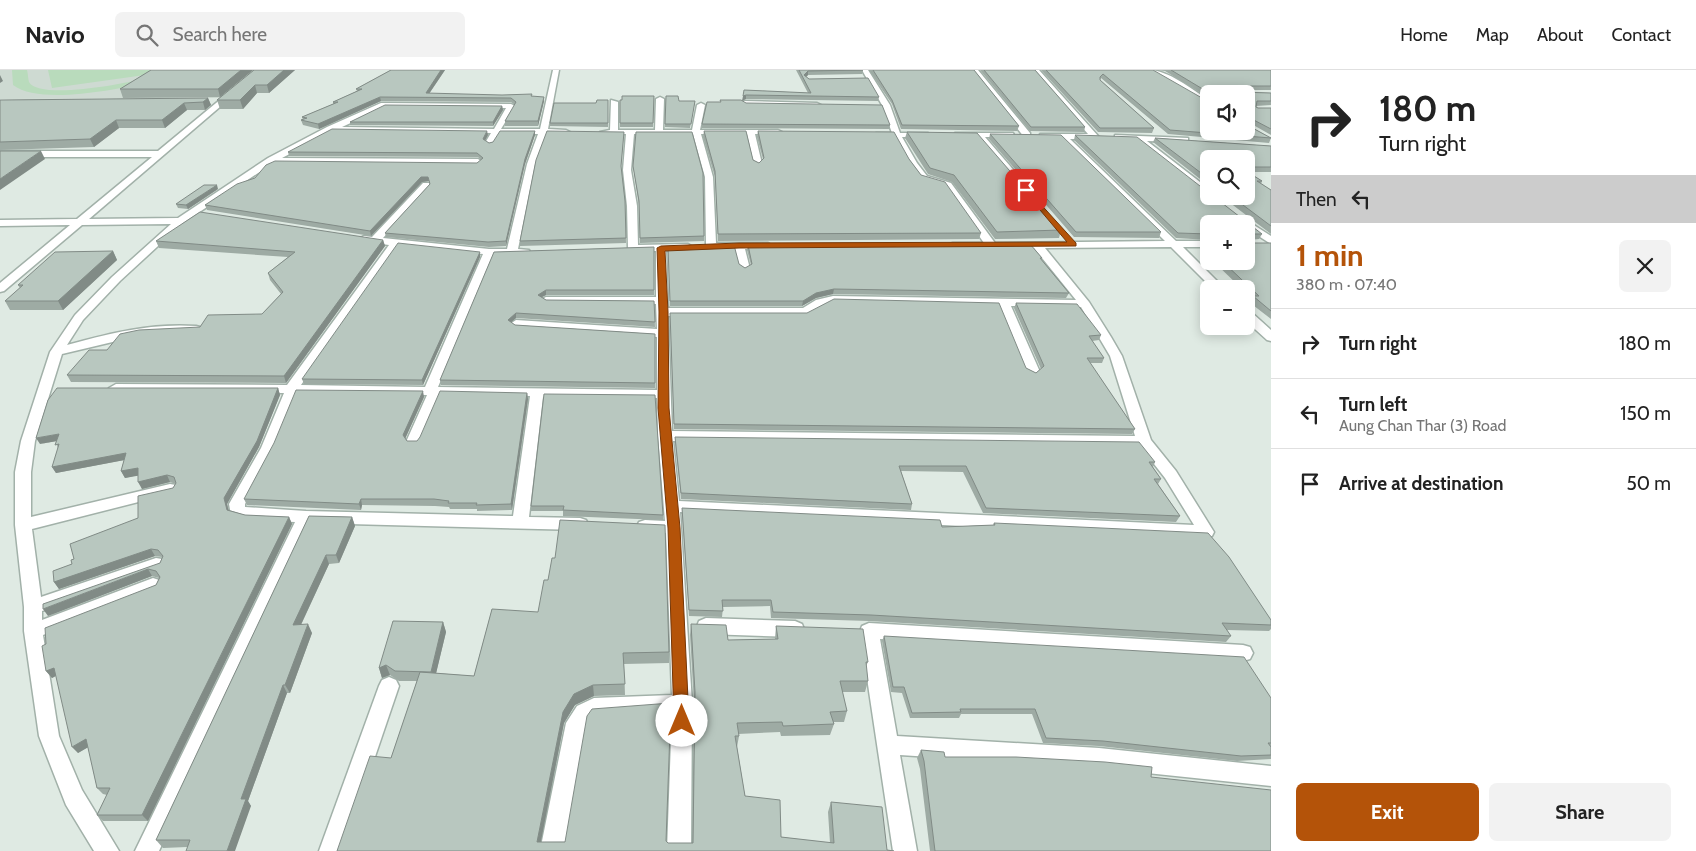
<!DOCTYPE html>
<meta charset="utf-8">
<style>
:root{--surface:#fff;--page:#f2f2f2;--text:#222;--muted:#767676;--line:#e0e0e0;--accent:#b45309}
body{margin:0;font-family:Cabin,sans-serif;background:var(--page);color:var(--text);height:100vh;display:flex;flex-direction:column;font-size:19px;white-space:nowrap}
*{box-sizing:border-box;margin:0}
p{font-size:16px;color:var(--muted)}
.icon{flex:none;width:28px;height:28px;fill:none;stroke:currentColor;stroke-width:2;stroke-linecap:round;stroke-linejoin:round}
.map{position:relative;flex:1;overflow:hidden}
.drawer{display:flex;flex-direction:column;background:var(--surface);width:425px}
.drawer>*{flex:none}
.top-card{background:#fff;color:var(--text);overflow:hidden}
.fabs{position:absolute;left:1200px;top:15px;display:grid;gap:10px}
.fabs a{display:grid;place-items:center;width:55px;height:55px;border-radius:8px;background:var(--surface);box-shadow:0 2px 12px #0003;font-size:25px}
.pin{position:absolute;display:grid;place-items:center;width:42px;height:42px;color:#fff;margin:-21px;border-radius:10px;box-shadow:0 2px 8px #0006}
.me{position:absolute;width:55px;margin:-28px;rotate:0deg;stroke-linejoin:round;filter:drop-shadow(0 0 4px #0008)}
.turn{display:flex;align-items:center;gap:18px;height:105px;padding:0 25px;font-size:22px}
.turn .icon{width:65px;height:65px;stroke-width:2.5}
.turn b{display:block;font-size:35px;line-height:42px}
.then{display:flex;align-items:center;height:48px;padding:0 25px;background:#0003;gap:10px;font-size:19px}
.round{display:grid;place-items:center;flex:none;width:52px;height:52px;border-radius:8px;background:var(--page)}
.headline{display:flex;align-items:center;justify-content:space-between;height:85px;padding:0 25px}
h1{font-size:30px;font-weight:800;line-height:38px;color:var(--accent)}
.cta{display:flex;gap:10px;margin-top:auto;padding:10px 25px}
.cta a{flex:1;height:58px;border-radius:8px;background:var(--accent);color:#fff;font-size:20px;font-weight:800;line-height:58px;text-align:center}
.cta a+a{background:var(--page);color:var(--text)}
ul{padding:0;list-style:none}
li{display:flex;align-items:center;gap:15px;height:70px;padding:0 25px;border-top:1px solid var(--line)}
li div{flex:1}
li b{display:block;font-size:19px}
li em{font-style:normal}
header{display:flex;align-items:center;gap:30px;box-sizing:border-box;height:70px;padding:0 25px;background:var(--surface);border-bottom:1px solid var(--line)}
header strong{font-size:24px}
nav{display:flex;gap:28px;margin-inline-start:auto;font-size:18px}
.search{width:350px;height:45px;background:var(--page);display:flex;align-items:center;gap:12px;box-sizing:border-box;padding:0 18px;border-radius:8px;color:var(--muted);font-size:19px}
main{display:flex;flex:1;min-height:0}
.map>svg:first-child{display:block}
.built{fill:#cedad2}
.green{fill:#b9dbbc}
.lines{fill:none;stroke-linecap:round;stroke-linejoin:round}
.service-casing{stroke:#a2b1a9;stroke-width:3}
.minor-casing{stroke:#a2b1a9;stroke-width:3}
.service{fill:#fff;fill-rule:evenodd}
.minor{fill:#fff;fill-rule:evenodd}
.wall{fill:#9eaba4}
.shaded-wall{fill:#818b86}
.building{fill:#b8c7bf;stroke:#818b86}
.route{fill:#b45309;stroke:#753606}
</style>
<header>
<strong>Navio</strong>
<div class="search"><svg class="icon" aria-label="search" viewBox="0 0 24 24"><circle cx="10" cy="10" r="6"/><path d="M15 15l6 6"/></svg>Search here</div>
<nav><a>Home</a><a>Map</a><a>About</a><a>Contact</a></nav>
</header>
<main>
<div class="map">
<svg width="1271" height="781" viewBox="0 0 1271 781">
<rect width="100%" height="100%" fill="#dfeae3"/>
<path class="built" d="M0,0H254L221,28L0,29Z"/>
<path class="green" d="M12,0H27C28,3 28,9 29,12C39,30 124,14 141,9L145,13C114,20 39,35 13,15Z
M48,0H150L152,4L52,18Z"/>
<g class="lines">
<g class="service-casing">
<path id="service" d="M389,607L396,610L399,616L343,781H319L379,616L382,610Z"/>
</g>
<g class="minor-casing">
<path id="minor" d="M256,0H263L89,149L178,148L268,88L327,57L381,33L511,34L515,36L501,59H540L553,0H559L548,59L566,60L570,62L566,64H546L535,94L518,179L529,180L530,182L525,185H493L438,317L657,320V267L516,258L510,254L516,250L657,259L656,234L546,233L540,230L546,227H656V181H633L628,178L627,136L623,100L626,64H604L600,62L610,60L611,30L618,32V60H655L656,29L660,27L664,29L663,60H692L697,35L701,33L705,35L700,60H778L782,62L778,64H755L762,94L758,97L754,94L747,64H701L713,107L716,173H768L773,176L768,179H745L750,199L745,202L740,199L735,179H711L706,176L705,107L693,64H634L631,100L637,136L638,175L688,174L693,177L688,180L666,181L668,238H803L816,230L833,226L1076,230L1034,178H949L948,176L949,174L953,173H984L945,117L921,110L909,94L894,67H873L872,65L876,63H892L882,35L862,0H868L890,35L900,63H928L929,65L925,67H902L917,93L927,106L951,113L995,173L1165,171L1060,69L1040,68V64H1088L1032,0H1039L1099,67L1095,69H1070L1176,171H1209V177H1183L1225,219H1213L1171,177L1045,178L1089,232L1111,267L1122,286L1151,370L1176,401L1214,462L1212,466L1206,468L680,442L692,633L691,781H667L672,642L596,646L591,648L586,656L564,781H540L566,653L577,636L594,628L672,625L666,463L639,460L637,456L639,452L645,450L665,451L658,366L657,328L543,327L529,447L580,448L586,450L588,454L586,458L580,460L311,453L159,781H135L295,452L248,450L231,445L229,434L261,378L284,323L116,322L109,318L116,314L287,315L389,175L360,171L359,169L364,166L372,167L423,113H429L431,115L383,168L489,179H507L527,94L538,64H499L492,75H489L485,73L491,63L333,61L282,88L478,89L482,92L478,95L273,93L183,153L120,211L83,250L67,275C110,263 151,253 196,256L200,257L202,260L200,263L142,265L62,284L35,371L31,402V447L170,414L176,415L178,419L176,423L170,424L32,459L41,527L156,488L162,489L165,494L162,499L42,541V550L153,508L159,510L162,515L159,520L43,565L59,666L82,720L119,781H94L66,735L39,666L24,561V537L15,455V402L21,371L50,282L75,245L112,207L171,154L82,155L4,221L0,222V213L70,155L0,156V150L77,149L152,87H0V81H158ZM385,37L506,38L494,59L342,57ZM398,176L483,184L425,317L301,315ZM833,232L999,236L1026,302L1033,306L1040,302L1011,236L1081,237L1110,286L1135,366L672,361L668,246H806L824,235ZM297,323L427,325L406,372L408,375H418L420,372L440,325L530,326L513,446L306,441L245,437V434L275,378ZM673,371L1140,376L1165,408L1194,455L679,431Z
M972,0H978L1030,63V67H1024Z
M1148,0C1169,0 1191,19 1209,30V35Z
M743,31L817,33L821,35L817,37L746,35L742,33Z
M955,63H1013L1014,65L1010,67H985L1023,111V115H1017L977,67H958L954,65Z
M1115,65L1188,68V72H1185L1147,71L1209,119V126H1211H1206L1137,70L1118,69H1115Z
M1246,150L1271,166V174L1246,158V154H1242V151Z
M1246,241H1250L1271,260V271L1267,270L1246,251Z
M706,548L795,551L802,554L804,559L802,564L795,567L706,564L699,561L697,556L699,551Z
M869,553L1243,575L1250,577L1253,583L1250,589L1243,591L880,569L897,666L1099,678L1271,696V716L1099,698L900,685L917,781H893L860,561L862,556Z"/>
</g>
<use href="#service" class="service"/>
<use href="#minor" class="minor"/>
</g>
<path class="wall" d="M151,0H253L220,27L123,28L120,19Z
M254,0H295L269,23H257L243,39H220L217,30Z
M391,0H445L429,24L532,26L544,31L538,56H505V51L515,35L511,32L381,31L319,59L303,55L301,50H303L302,47L333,34V32L357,21L356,19Z
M796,0H863L862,4L808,5L806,7L809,9L879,27L878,31L746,29L744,20L808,23Z
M869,0H974L1019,56L1017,61L901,59L892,34Z
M980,0H1035L1085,57L1084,62L1030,61Z
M1041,0H1153L1209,61L1246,24H1209V28L1165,1L1155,0H1271V20H1239L1238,21L1271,23V35L1256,36V37L1258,38H1271V65L1248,52L1247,55L1271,68L1269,73L1168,64L1101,8L1100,10L1154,58L1152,63L1098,62Z
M654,26L653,57H620V30Z
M666,26L679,31H695L690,58L665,57Z
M208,28L211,35L205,40H187L165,58H119L94,77L0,80V30Z
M608,30V57L550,56V53L596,33Z
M746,33L890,55L889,59L702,58V54Z
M502,36L503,40L493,56L350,55V52Z
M535,61V65L525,94L506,176L489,177L386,167L385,163L430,114L429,111L422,112L371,166L207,140L205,135L255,108L477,93L481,90L478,87L289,86L288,82L488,65L485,71L489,73Z
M704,61L759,93L763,89L757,67L758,61L909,89L921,105L981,163L979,169L718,171L715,107L703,67Z
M624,62L621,98L625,131L626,173L520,176V171Z
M907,62L1061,160L1059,168L995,169L952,112L928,104L905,68Z
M990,64L1161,162L1159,168L1074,167L989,69Z
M1075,65L1262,164L1259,169L1248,170V173H1271V249L1249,232L1251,228L1246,223V219H1242L1213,191H1246L1209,154V170L1176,168L1074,70Z
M1155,68L1271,76V102H1248L1262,111L1261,114L1271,120V164L1221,126H1246V89H1209V116L1153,72Z
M633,96L704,166V171L640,173L639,136Z
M218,119L188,139L178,138L176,134Z
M383,170L385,176L286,313L71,312L67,305L107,280L262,244L281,224L270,210L268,203L288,187L159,178L156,171Z
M1202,173H1209V187L1200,179Z
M748,175L1042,188L1041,189L1069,223L1066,228L833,224L816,228L802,236H670L668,182L739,194L745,198L751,195L747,180Z
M654,177V225H546L542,227L546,230L654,231L655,257L516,248L511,252L515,255L655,264V318L441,315L440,310L494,182Z
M113,181L117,190L63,240H10L5,231L20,218L18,215Z
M480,182V187L423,315L304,314L302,309Z
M1016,233L1101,265L1099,270L1092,271L1104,288L1102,293H1090L1135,359L1132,364L674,359L670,248L1026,298L1036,303L1041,299L1014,238Z
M278,318L280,325L259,377L227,434L229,440L245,445L289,447L292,454L148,751H103L97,745L107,725L103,724L97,718L88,677L78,683L56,606L52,608L46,601L156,515L159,508L152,506L48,546L160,493L162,487L155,486L59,519L54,512L72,494L74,489L138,448L173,418L176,414L170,412L142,419L138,405L125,408L121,401L124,390L56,403L52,397L58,379L56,371L40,374Z
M527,323L528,329L512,440L477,441V439H450L449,437L435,436L362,435L361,440L247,435L244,429L424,327L405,369L407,371H417Z
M544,324L663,445V450L563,446V441H531V436Z
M675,367L1155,392L1153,397L1161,409L1158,414L1180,446L1176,452L983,443L963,402L901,401L912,434L911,440L681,429L675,373Z
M682,438L942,457L993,455L994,453L1271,550V559L1269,561L1227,560L1231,566L1226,572L869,551L771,548L770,536L723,537L722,547L689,546L682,444Z
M309,446L352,447L355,456L339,493L329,494L301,555L312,563L290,623H287L248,731L251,736L187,777L163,778L156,770Z
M492,539L669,582V593L624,594L625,625L594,626L575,635L564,653L541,772L666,771L668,773H692L694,633L690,565L691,554L728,570L775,569L776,556L868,592L866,596L868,611L865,622H842L847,641L844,652H833L834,654L830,665L781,666L780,662L738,664L739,666L737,677L745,726L781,767L830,773L828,742L831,732L887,780L337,781L391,688L417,611H399L390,605L382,608L379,598L443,552L446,562L436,603L474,606Z
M884,566L1271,628V689L1237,691L1099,676L1043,673L1032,644H961L959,648H910L902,623L891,622L882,571Z
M921,680L945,687L1151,707L1271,781H930L920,699L917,688Z"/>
<path class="shaded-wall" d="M241,0H253L220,27L218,19Z
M284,0H295L269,23L267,15Z
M441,0H445L426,28V23Z
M808,1V5L804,9V5Z
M0,5L3,11L0,13Z
M255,15L257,23L243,39L240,30Z
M746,25V29L742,31L743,26Z
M380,27L381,31L319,59L318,54Z
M544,27V31L538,56V51Z
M208,28L211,35L205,40L203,32Z
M184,33L187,40L165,58L162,50Z
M502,36L503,40L493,56V52Z
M116,50L119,58L94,77L90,69Z
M487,61L488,65L483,74V69Z
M535,61V65L525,94L506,176V171L525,89Z
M41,81L45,89L0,120V109Z
M421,107H428L429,111L422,112L371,166L370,161Z
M217,115L218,119L188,139L186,135Z
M383,170L385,176L286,313L284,306Z
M113,181L117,190L63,240L58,231Z
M480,182V187L423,315L422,310Z
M834,219L833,224L816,228L802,236L803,231L816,223Z
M546,220V225L538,229V225Z
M516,243V248L508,255V250Z
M278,318L280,325L259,377L227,434L230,447L227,440L224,428Z
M423,321L424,327L404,371L403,365Z
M527,323L528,329L512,440L511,434Z
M59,364L63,370L40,374L36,368Z
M126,383L130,389L56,403L52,397Z
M138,398L142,405L125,408L121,401Z
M167,405L170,412L142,419L138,412Z
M361,429L362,435L361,440L359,434Z
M289,447L292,454L148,751L142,745Z
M352,447L355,456L339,493L336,485Z
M151,479L155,486L59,519L54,512Z
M326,485L329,494L297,563L293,555Z
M148,499L152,506L48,546L43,539Z
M443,552L446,562L434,612L431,602Z
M308,554L312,563L290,623L285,615Z
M386,595L390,605L382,608L379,598Z
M54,598L59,604L52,608L46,601Z
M283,615L287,623L248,731L251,736L235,781H227L241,729Z
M593,615L594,626L575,635L564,653L539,781L537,772L563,642L574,624Z
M86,669L92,675L78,683L72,677Z"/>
<path class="building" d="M151,0H241L218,19H120Z
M254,0H284L267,15H255L240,30H217Z
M391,0H441L426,23L502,25L532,24L531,26L544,27L538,51H505L516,32L511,28L380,27L318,54L301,50L307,48L302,47L338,32H333L362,19H356Z
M799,0H863L808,1L804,5L809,9L868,8L879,27L746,25L743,26L744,20L811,23Z
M873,0H974L1019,56L902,55L892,30Z
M984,0H1035L1085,57H1031Z
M1046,0H1153L1209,32V61H1246V24H1211L1171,0H1271V16H1241L1236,19L1238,22L1271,23V31H1257L1256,37L1258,38H1271V59L1248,47L1247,55L1271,68L1170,60L1103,4L1100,7V10L1154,58H1100Z
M622,26H654L653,53H620V30H622Z
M666,26H678L679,31H695L691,54H665Z
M208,28L203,32L184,33L162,50H116L90,69L0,72V30Z
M597,30H608V53H550L554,33H596Z
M720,30H741L746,33L882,35L890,55L702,54L707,32H721Z
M385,35L502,36L493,52H350Z
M332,59L487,61L483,69L489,73L493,72L500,61H535L525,89L506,171L488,172L385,163L430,114L428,107H421L370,161L205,135L237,114L255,108L266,95L275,91L477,93L483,88L477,83L288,82Z
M547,61L624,62L621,96L625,131L626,168L520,171L536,90Z
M704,61H746L753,90L759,93L764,88L758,61L894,62L909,89L921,105L945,112L981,163L718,164L715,101Z
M636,62H692L703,103L704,166L640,168L639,131L633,96Z
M907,62L977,63L1061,160L997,162L954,105L930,98Z
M990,64L1061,65L1161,162H1076Z
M1075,65L1137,67L1209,123V126H1213L1262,164H1248V173H1271V241L1253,226H1259L1222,191H1246V154H1209V164L1178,163Z
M1155,68L1271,76V97H1246V89H1209V109Z
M0,81H41L0,109Z
M1246,101L1262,111H1257L1271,120V156L1231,126H1246Z
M204,115H217L186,135L176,134Z
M200,142L383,170L284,306L67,305L89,280H107L120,264L139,260L200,257L208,245L262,244L283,222L268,203L295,182L156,171Z
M398,173L480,182L422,310L302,309Z
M1202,173H1209V179Z
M1030,174L1042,188H1040L1069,223L834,219L816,223L803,231H670L668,177L734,175L739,194L745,198L752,194L748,175L994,176Z
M654,177V220H546L538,225L546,230L654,231L655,252L516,243L508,250L515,255L655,264V313L440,310L494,182Z
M113,181L58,231H5L23,215H18L55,182Z
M834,229L999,233L1026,298L1036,303L1044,296L1016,233L1077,234L1101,265L1089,266L1104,288H1087L1135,359L674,354L670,243H807Z
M57,318H278L257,371L224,428L227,440L245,445L289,447L142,745H97L110,718H97L86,669L72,677L54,598L46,601L42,576L46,574L45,558L156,515L160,507L156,501L148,499L43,539V534L160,493L163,486L158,480L151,479L54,512L53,501L72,494L71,490L74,489L70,474L138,448V426L173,418L176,413L174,407L167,405L138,412V398L121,401L126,383L52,397L59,374L55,375L59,364L36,368L48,330Z
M296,320L423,321L403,365L407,371H417L420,367L440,321L527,323L511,434L476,435L477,433H448L449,431L434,429H361L359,434L244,429L274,373Z
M544,324L655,325L663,445L563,440L564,436H531Z
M675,367L1139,372L1155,392H1149L1161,409H1154L1180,446L986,438L966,396H899L912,434L681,423Z
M682,438L940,450L942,457L995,455L994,453L1208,463L1229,487L1271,550V555L1222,553L1231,566L871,545L773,542L771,530H722L723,541L689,540Z
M309,446L352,447L336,485H326L293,555L308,554L285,615H283L241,729H246L227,781H186L190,770H156Z
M560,450L665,455L669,582L623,583L625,614L593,615L574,624L563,642L537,772H565L587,646L592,639L671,633L666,771L668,773H693L695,622L691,554L726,555L728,570L778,569L776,556L863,559L868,592H866L868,611H840L847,641L830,642L834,654L783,656L782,652L737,653L739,666H735L745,726L780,730L781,767L834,773L831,732L882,737L887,780L894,781H337L370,686L391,688L420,602L474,606L492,539L538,542L544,510H548L552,488H555Z
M393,551L443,552L431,602L395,601L386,595L379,598Z
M884,566L1244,587L1271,628V673H1268L1271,677V685L1241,686L1103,671L1046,668L1035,639H960L961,642L912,643L904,617H893Z
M921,680L944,682L945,687H1016L1105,692L1152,697L1151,707L1271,720V781H935L924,691Z"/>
<path class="route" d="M1026,118L1076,173V176L739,178L665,181L668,242L669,338L680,458L689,651L687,656L682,658L676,656L674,651L668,458L658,338L659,242L657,178L661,176L739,173L1067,172L1024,121L1023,120Z"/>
</svg>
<div class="fabs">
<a><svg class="icon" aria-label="sound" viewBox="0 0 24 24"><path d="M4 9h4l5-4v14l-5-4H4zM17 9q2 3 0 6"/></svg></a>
<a><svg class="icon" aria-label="search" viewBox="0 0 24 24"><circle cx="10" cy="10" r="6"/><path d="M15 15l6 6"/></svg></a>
<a>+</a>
<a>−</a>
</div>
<div class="pin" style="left:1026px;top:120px;background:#d93025"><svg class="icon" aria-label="arrive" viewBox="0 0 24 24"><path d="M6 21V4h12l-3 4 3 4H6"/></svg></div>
<svg class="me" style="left:682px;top:651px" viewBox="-20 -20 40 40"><circle r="19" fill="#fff"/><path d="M0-13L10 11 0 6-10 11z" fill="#b45309"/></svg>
</div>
<section class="drawer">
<div class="top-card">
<div class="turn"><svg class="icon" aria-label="right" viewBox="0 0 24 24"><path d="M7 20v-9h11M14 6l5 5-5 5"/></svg><div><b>180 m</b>Turn right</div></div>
<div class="then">Then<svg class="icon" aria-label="left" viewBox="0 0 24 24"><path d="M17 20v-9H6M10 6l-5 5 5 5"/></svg></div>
</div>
<div class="headline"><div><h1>1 min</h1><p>380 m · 07:40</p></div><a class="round"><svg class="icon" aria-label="close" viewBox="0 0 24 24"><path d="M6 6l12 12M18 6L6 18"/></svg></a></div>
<ul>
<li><svg class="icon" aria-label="right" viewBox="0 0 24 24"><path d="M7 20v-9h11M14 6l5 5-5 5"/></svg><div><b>Turn right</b></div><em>180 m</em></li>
<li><svg class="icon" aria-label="left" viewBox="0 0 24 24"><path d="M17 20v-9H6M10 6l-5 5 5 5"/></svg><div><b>Turn left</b><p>Aung Chan Thar (3) Road</p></div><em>150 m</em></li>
<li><svg class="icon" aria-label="arrive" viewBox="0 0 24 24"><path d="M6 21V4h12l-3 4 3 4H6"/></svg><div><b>Arrive at destination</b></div><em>50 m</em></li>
</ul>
<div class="cta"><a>Exit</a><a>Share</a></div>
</section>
</main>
